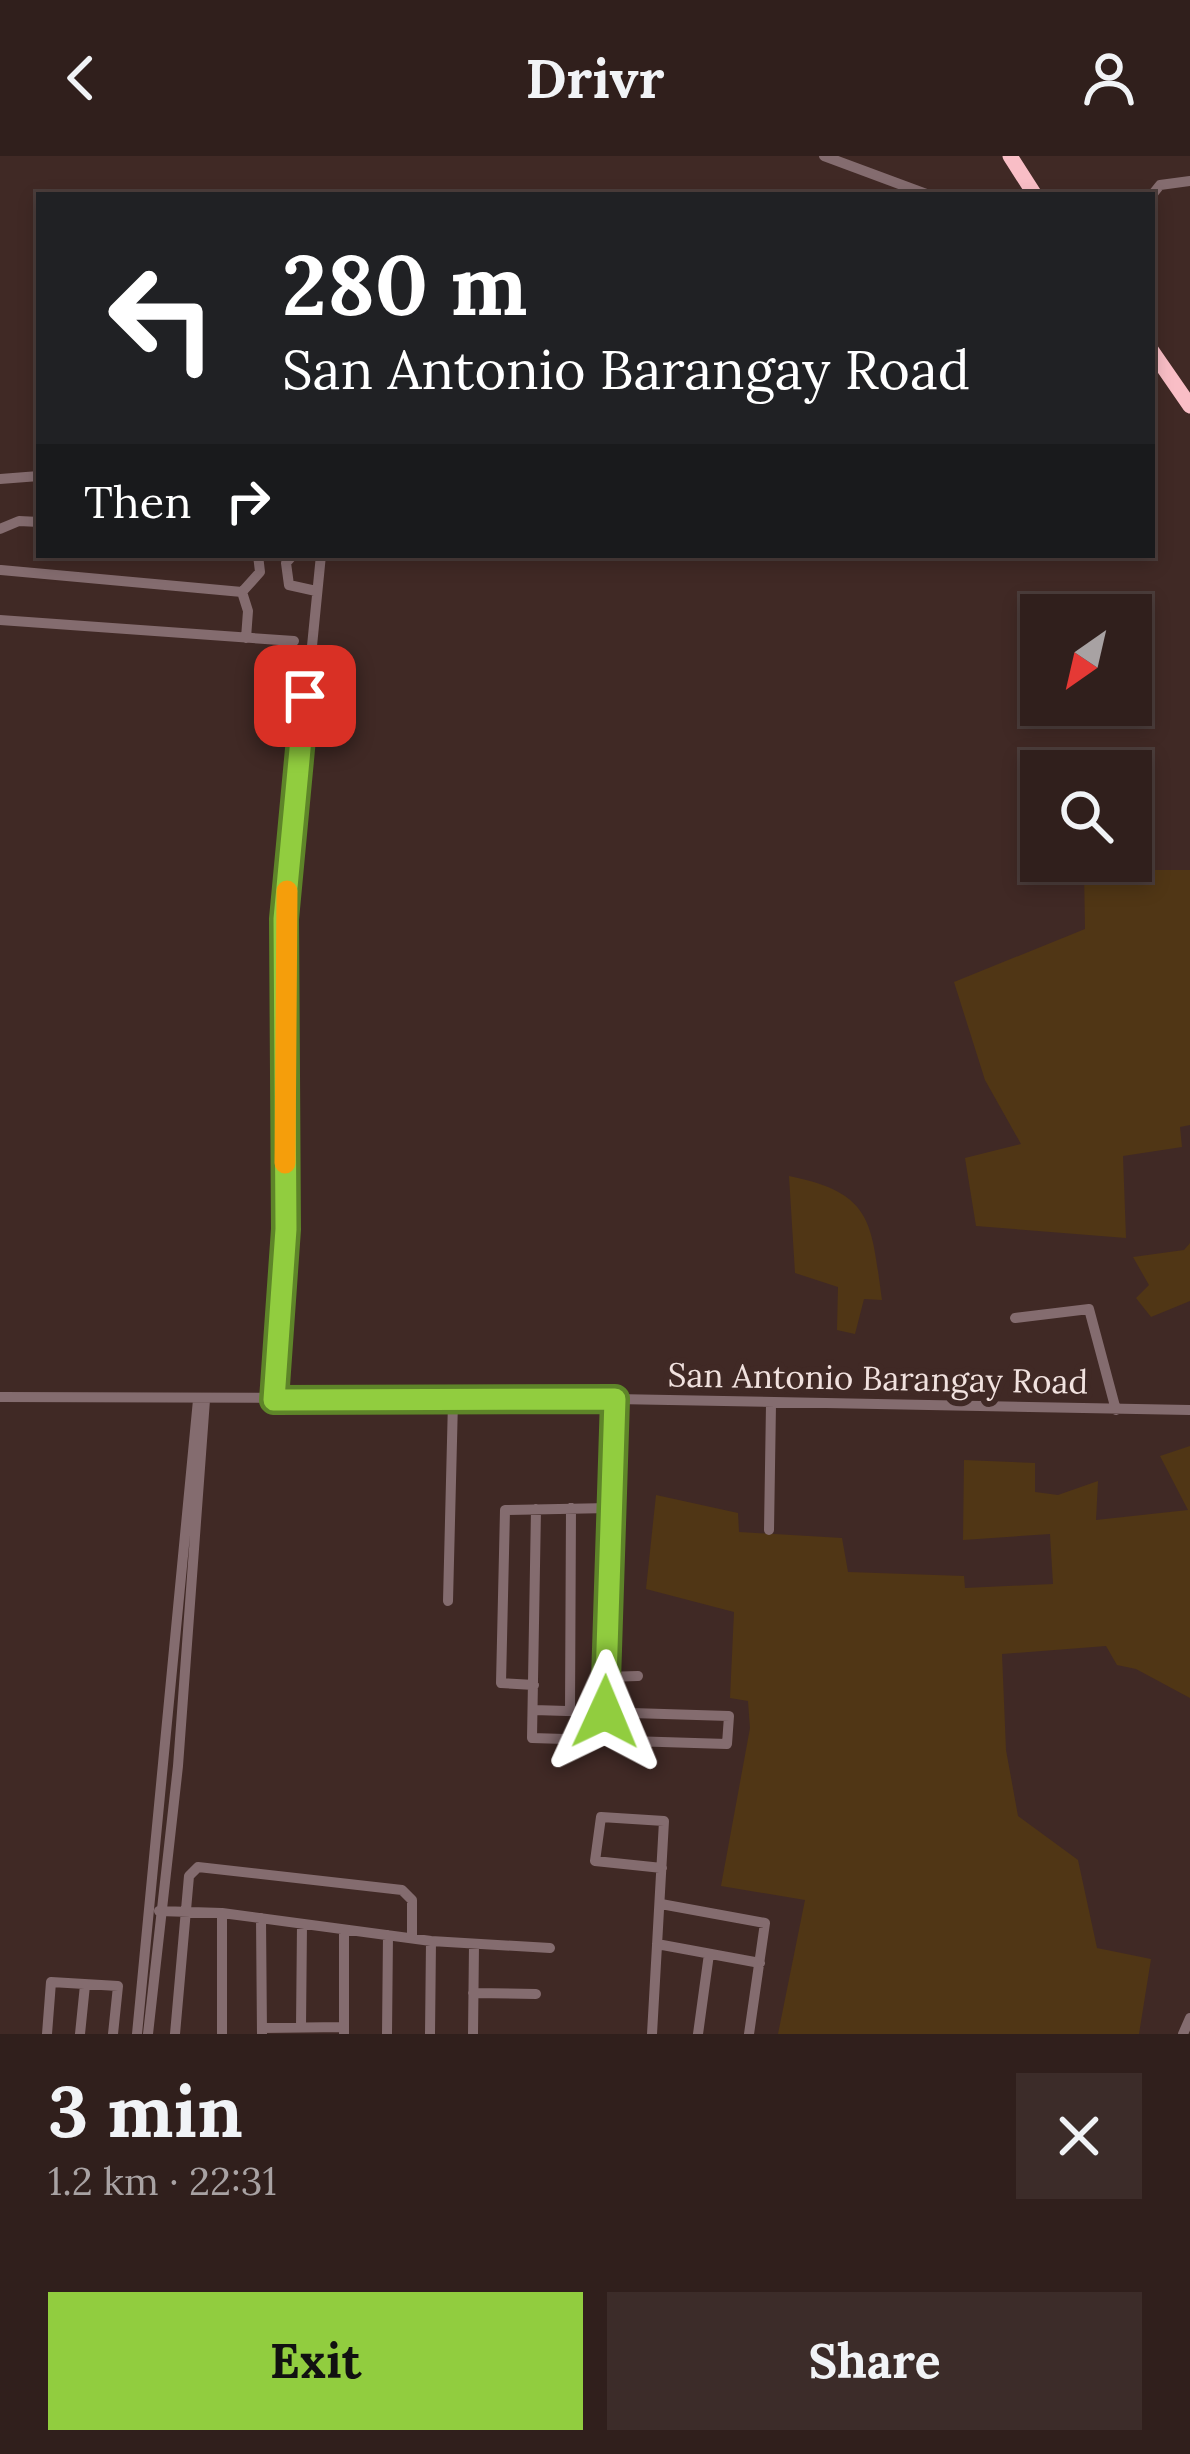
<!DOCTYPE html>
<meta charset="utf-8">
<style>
:root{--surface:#301f1c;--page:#3c2c29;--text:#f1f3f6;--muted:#a8a2a3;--line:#4b3d3b;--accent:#91cd3f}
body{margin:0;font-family:Lora,serif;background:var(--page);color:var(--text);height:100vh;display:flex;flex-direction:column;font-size:45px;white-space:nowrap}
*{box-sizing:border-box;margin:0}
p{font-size:39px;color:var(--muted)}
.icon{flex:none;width:66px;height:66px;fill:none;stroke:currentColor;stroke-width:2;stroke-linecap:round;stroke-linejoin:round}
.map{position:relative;height:1878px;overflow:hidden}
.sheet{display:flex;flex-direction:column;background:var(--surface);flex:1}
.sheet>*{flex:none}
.banner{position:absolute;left:36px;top:36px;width:1119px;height:366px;border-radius:0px;box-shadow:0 6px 18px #0003,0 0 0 3px var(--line);background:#202124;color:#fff;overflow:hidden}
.needle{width:78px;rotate:214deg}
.controls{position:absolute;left:1020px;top:438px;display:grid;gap:24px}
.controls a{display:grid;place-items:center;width:132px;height:132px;border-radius:0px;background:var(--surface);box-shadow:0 6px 18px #0003,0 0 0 3px var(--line);font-size:60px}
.pin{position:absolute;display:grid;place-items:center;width:102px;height:102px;color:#fff;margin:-51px;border-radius:24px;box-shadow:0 6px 18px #0006}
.me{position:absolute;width:132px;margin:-66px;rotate:1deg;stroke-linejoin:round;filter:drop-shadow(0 0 9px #0008)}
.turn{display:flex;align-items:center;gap:42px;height:252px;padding:0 48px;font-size:54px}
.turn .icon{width:156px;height:156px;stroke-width:2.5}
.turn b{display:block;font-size:84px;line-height:102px}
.then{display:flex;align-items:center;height:114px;padding:0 48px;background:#0003;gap:24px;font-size:45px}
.round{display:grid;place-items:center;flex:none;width:126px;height:126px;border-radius:0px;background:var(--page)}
.summary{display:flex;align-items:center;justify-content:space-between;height:204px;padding:0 48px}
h1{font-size:72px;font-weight:700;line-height:90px}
.cta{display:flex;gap:24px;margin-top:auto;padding:24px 48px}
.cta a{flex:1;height:138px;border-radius:0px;background:var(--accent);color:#111;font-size:48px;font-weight:700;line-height:138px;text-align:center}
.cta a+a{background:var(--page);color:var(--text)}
header{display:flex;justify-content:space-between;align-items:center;height:156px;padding:0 48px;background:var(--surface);font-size:54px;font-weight:700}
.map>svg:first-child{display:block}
.green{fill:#503615}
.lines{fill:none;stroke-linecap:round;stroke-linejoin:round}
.minor{stroke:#846c6f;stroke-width:10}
.highway{stroke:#f9bec6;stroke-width:15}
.route-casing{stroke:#5e8529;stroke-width:30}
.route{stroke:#91cd3f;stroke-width:21}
.slow{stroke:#f59e0b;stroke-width:21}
.labels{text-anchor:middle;stroke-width:12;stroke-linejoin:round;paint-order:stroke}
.street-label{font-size:33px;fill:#f1e2df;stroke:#402925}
</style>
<header><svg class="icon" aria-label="back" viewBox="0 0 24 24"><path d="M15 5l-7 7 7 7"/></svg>Drivr<svg class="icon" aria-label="person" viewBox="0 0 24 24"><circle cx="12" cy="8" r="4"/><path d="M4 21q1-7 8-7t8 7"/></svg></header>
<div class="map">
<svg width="1190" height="1878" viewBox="0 0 1190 1878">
<rect width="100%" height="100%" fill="#402925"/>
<path class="green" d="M1084,714H1190V969L1180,971L1182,991L1123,1000L1126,1082L976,1070L965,1002L1021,988L985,924L954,826L1085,773Z
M789,1020C874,1037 871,1067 882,1144L864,1143L855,1178L837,1174L838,1131L795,1117Z
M1190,1087V1145L1151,1161L1136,1142L1149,1129L1133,1101L1184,1094Z
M1190,1290V1542L1136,1513L1117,1509L1106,1490L1002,1498L1006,1594L1018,1660L1078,1704L1097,1792L1151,1803L1139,1878H778L805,1744L721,1730L750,1572L748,1545L730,1542L734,1456L646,1433L656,1339L738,1357L739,1376L842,1382L848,1416L964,1420L965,1432L1053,1428L1050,1378L963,1384L964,1304L1035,1307V1336L1058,1339L1098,1325L1096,1364L1188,1354L1160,1300Z"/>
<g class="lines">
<path class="minor" d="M824,0L929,39
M1152,39L1160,29L1190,25
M0,323L39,320
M0,373L19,365L39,366
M293,399L286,407L289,429L316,435
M1,414L242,436
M242,436L248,455L246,482
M242,436L260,416L258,399
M0,464L294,485
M1015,1162L1089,1153L1116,1254
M0,1241L615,1243L1190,1254
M274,1244L286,1073L285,763L321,399
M769,1374L771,1248
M448,1445L453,1245
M605,1521L638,1520
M534,1529L501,1527L505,1354L610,1352
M534,1554L729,1560L727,1588L532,1582L536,1353
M570,1554L571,1352
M605,1556L615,1243
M661,1748L765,1767L749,1878
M159,1755L222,1757L431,1785L550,1792
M222,1757V1878
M261,1762L262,1878
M344,1774V1878
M657,1788L760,1807
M473,1837L536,1838
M301,1871L302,1768
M262,1872L344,1871
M47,1878L51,1826L118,1830L113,1878
M80,1878L85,1829
M137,1878L198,1244
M148,1878L178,1610L205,1244
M175,1878L189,1720L198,1711L402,1734L412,1744V1782
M387,1878L388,1779
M430,1878L431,1785
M473,1878L474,1789
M652,1878L664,1665L601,1661L595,1705L662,1712
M698,1878L709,1798
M1183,1878L1190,1862"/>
<path class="highway" d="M1010,0L1035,39
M1152,195L1190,250"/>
</g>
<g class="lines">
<g class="route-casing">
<path id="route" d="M305,540L284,763L286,1073L274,1244L615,1243L605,1556"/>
</g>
<use href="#route" class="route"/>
<path class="slow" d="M285,1007L287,735"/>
</g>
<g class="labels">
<g class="street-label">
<text transform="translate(878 1222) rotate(1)" y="12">San Antonio Barangay Road</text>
</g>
</g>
</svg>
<div class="controls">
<a><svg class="needle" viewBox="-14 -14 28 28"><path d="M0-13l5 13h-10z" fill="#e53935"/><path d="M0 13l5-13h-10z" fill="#a8a2a3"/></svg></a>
<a><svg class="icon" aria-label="search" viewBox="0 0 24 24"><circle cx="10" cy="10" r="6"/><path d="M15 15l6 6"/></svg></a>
</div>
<div class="pin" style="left:305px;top:540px;background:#d93025"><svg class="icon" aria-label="arrive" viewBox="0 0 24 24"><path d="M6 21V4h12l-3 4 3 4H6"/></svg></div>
<svg class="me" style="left:605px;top:1556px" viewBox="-20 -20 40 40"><path d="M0-17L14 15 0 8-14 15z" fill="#91cd3f" stroke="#fff" stroke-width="4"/></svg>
<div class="banner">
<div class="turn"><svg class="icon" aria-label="left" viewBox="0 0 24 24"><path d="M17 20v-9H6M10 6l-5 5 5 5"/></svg><div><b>280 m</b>San Antonio Barangay Road</div></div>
<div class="then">Then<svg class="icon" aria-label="right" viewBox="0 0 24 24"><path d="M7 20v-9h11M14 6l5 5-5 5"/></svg></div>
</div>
</div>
<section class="sheet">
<div class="summary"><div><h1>3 min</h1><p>1.2 km · 22:31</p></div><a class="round"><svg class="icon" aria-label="close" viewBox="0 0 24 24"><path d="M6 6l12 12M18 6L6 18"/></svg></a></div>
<div class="cta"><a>Exit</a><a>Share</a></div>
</section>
